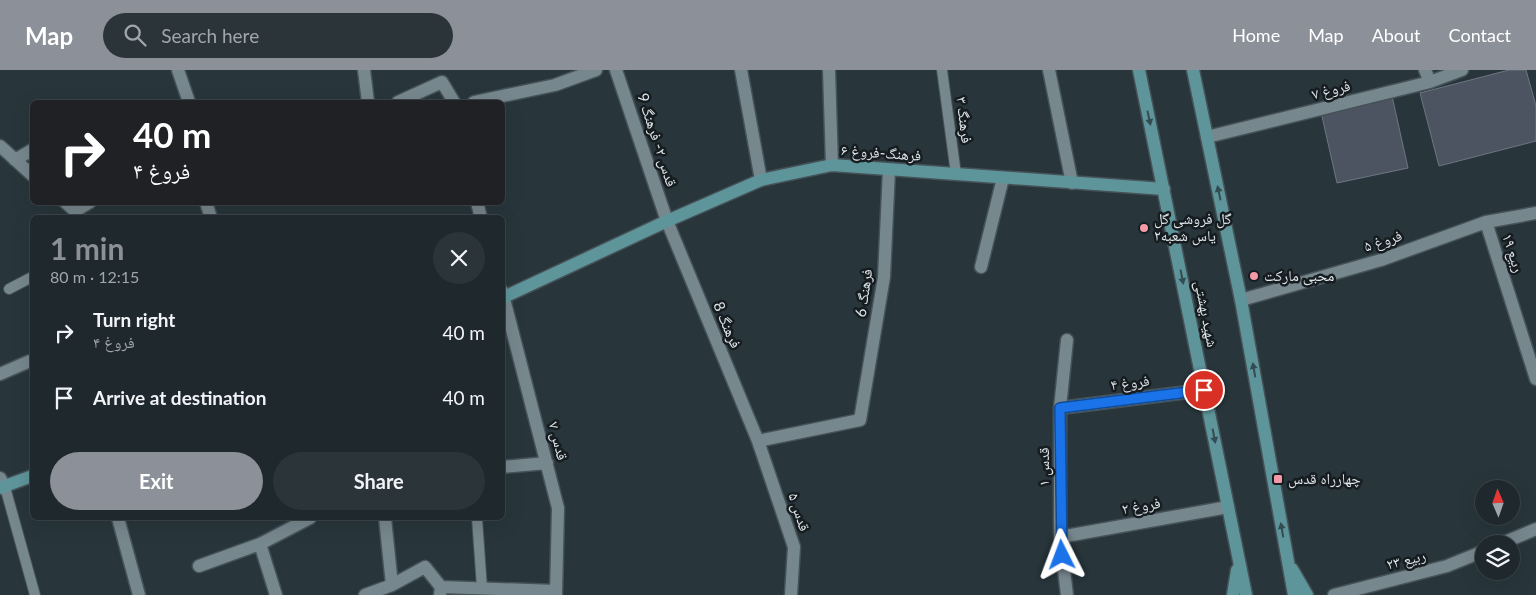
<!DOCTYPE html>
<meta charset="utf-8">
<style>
:root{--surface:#1e282d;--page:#2b3439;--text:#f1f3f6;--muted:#a1a6aa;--line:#3c4449;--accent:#8c9099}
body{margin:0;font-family:Lato,"Noto Naskh Arabic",sans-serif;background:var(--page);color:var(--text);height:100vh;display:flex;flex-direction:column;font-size:19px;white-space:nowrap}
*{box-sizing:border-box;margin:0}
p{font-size:16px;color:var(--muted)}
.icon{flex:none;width:28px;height:28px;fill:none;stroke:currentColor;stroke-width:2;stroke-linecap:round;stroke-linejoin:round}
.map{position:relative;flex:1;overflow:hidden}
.panel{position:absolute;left:30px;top:145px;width:475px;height:305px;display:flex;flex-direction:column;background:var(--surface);border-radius:8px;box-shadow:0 5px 20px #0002,0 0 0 1px var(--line)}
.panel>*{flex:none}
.banner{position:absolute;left:30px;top:30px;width:475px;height:105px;border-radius:8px;box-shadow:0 5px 20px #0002,0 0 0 1px var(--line);background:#202124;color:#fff;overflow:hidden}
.needle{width:32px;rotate:358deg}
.buttons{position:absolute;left:1475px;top:410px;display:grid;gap:10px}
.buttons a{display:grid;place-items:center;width:45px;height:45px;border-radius:50%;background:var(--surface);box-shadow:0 5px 20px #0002,0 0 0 1px var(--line);font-size:25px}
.pin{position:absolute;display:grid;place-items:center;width:42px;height:42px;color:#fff;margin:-21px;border:2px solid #fff;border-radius:50%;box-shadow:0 1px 5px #0007}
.me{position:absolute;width:55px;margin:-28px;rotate:357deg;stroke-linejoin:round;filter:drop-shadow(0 0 4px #0008)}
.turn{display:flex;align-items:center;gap:18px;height:105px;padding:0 20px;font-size:22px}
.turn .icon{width:65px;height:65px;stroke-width:2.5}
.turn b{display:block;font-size:35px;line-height:42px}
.round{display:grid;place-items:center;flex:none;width:52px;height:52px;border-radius:26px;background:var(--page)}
.summary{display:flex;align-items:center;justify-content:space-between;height:85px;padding:0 20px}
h1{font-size:30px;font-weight:700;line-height:38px;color:var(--accent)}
.action{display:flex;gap:10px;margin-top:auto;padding:10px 20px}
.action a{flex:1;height:58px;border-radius:30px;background:var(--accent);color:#fff;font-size:20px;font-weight:700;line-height:58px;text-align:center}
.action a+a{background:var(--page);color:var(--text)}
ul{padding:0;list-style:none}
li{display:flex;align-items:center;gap:15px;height:65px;padding:0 20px}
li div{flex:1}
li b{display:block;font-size:19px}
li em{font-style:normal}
header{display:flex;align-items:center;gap:30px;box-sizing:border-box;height:70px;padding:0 25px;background:var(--accent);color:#fff}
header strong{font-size:24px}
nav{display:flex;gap:28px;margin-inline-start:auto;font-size:18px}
.search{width:350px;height:45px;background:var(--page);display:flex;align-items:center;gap:12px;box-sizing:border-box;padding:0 18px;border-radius:28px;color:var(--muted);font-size:19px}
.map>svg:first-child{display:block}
.building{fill:#4b5460;stroke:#6d7682}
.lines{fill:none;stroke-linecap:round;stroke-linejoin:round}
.lane-casing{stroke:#455257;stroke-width:12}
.street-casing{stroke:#455257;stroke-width:15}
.secondary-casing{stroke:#455257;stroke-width:15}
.lane{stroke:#77878e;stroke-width:10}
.street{stroke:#77878e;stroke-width:12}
.secondary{stroke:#5e959b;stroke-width:12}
.oneway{fill:#334c51}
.route-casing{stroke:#114b97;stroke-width:12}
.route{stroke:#1a73e8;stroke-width:9}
.poi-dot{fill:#f39aa8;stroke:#161c1f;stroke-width:2}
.labels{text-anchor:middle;stroke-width:5;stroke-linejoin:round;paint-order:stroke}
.street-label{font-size:15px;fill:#dde6ea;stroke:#161c1f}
.poi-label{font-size:15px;fill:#dde6ea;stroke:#161c1f;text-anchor:start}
</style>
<header>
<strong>Map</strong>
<div class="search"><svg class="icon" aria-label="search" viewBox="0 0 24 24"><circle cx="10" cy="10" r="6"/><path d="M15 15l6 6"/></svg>Search here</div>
<nav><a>Home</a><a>Map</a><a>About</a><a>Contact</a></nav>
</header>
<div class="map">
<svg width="1536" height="525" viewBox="0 0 1536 525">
<rect width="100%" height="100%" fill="#28363c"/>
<path class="building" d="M1509,0H1526L1536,36V71L1439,96L1420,23Z
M1392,26L1408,98L1337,113L1321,42Z"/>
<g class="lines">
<g class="lane-casing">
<path id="lane" d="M942,0L956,104
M9,219L32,207
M5,417L35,525
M477,448L482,518"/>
</g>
<g class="street-casing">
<path id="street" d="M178,0L189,32
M364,0L368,32
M616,0L667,151L758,371L794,477L791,525
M741,0L761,110
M829,0L832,95
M1049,0L1072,113
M1425,0L1430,12
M398,32L442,12L454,32
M474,32L555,15L596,0
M1207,67L1430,12L1462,0
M0,76L32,105
M15,90L32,80
M65,132L75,141L79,148
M206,132L211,148
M477,132L481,148
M75,141L90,132
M1486,152L1536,309
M981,197L1003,108
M502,221L558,438L556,525
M1241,230L1381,190L1486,152L1536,143
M0,304L30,291
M1060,338L1204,320
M758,371L860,350L884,207L889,100
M502,397L547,393
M0,408L5,417
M118,448L139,525
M385,448L392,515
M1060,467L1228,437
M260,474L276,525
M1500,474L1536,459
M199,496L260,474L310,448
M365,525L392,515L425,497L441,517
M440,525L441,517L556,521
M1067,525L1060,467V338L1067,270
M1334,525L1447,496L1484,481"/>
</g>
<g class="secondary-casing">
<path id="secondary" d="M1139,0L1246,525
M1193,0L1241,230L1294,525
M502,228L667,151L761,110L832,95L1164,119
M0,418L32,406
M1292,499L1307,525
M1233,525L1237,500"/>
</g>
<use href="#lane" class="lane"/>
<use href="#street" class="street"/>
<use href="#secondary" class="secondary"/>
</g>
<defs><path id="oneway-solid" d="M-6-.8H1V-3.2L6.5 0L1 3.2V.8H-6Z" transform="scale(1.25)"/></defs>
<g class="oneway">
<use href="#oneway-solid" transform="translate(1149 48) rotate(78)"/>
<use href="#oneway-solid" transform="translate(1219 123) rotate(-102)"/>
<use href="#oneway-solid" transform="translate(1182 207) rotate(79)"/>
<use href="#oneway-solid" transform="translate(1254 300) rotate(-100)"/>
<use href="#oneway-solid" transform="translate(1214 366) rotate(79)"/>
<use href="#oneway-solid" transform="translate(1282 460) rotate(-100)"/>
</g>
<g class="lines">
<g class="route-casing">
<path id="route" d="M1062,485L1060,338L1204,320"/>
</g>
<use href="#route" class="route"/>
</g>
<g class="poi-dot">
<circle cx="1144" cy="158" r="5"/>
<circle cx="1254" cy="206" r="5"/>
<rect x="1273" y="404" width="10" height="10" rx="2.5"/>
</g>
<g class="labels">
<g class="street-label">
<text transform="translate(1331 20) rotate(-14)" y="5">فروغ ۷</text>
<text transform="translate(964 50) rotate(83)" y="5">فرهنگ ۳</text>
<text transform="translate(657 70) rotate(72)" y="5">قدس ۲- فرهنگ 9</text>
<text transform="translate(881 83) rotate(4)" y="5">فرهنگ-فروغ ۶</text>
<text transform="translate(1383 171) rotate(-18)" y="5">فروغ ۵</text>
<text transform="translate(1513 183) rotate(72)" y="5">ربیع ۱۹</text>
<text transform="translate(864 223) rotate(-82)" y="5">فرهنگ 6</text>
<text transform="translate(1206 244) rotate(79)" y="5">شهید بهشتی</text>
<text transform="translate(727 255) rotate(67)" y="5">فرهنگ 8</text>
<text transform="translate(1130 313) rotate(-7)" y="5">فروغ ۴</text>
<text transform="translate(558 371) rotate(76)" y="5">قدس ۷</text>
<text transform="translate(1044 397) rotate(-90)" y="5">قدس ۱</text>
<text transform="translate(1141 436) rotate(-10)" y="5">فروغ ۲</text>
<text transform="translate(799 442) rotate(72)" y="5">قدس ۵</text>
<text transform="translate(1406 490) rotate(-14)" y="5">ربیع ۲۳</text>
</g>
<g class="poi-label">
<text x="1154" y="154">گل فروشی گل<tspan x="1154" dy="17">یاس شعبه۲</tspan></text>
<text x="1264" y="211">محبی مارکت</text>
<text x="1288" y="414">چهارراه قدس</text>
</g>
</g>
</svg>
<div class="buttons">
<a><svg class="needle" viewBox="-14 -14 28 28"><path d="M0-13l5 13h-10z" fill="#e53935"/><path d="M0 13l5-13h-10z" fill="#a1a6aa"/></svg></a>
<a><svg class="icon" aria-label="layers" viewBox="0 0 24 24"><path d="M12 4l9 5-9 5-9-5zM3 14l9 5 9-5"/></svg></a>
</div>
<div class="pin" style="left:1204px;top:320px;background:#d93025"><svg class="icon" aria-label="arrive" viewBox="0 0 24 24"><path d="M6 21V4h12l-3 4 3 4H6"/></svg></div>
<svg class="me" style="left:1062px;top:485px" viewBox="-20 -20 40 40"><path d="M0-17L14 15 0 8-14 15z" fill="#1a73e8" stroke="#fff" stroke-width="4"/></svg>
<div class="banner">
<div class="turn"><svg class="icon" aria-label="right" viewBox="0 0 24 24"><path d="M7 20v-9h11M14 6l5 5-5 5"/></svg><div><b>40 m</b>فروغ ۴</div></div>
</div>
<section class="panel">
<div class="summary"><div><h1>1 min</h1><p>80 m · 12:15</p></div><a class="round"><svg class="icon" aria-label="close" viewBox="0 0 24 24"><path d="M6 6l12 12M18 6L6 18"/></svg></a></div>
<ul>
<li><svg class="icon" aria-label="right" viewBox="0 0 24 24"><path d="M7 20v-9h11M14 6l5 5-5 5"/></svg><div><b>Turn right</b><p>فروغ ۴</p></div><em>40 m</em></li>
<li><svg class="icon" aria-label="arrive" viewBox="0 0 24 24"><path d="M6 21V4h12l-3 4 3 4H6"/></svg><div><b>Arrive at destination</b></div><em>40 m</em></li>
</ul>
<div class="action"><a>Exit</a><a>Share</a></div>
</section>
</div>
